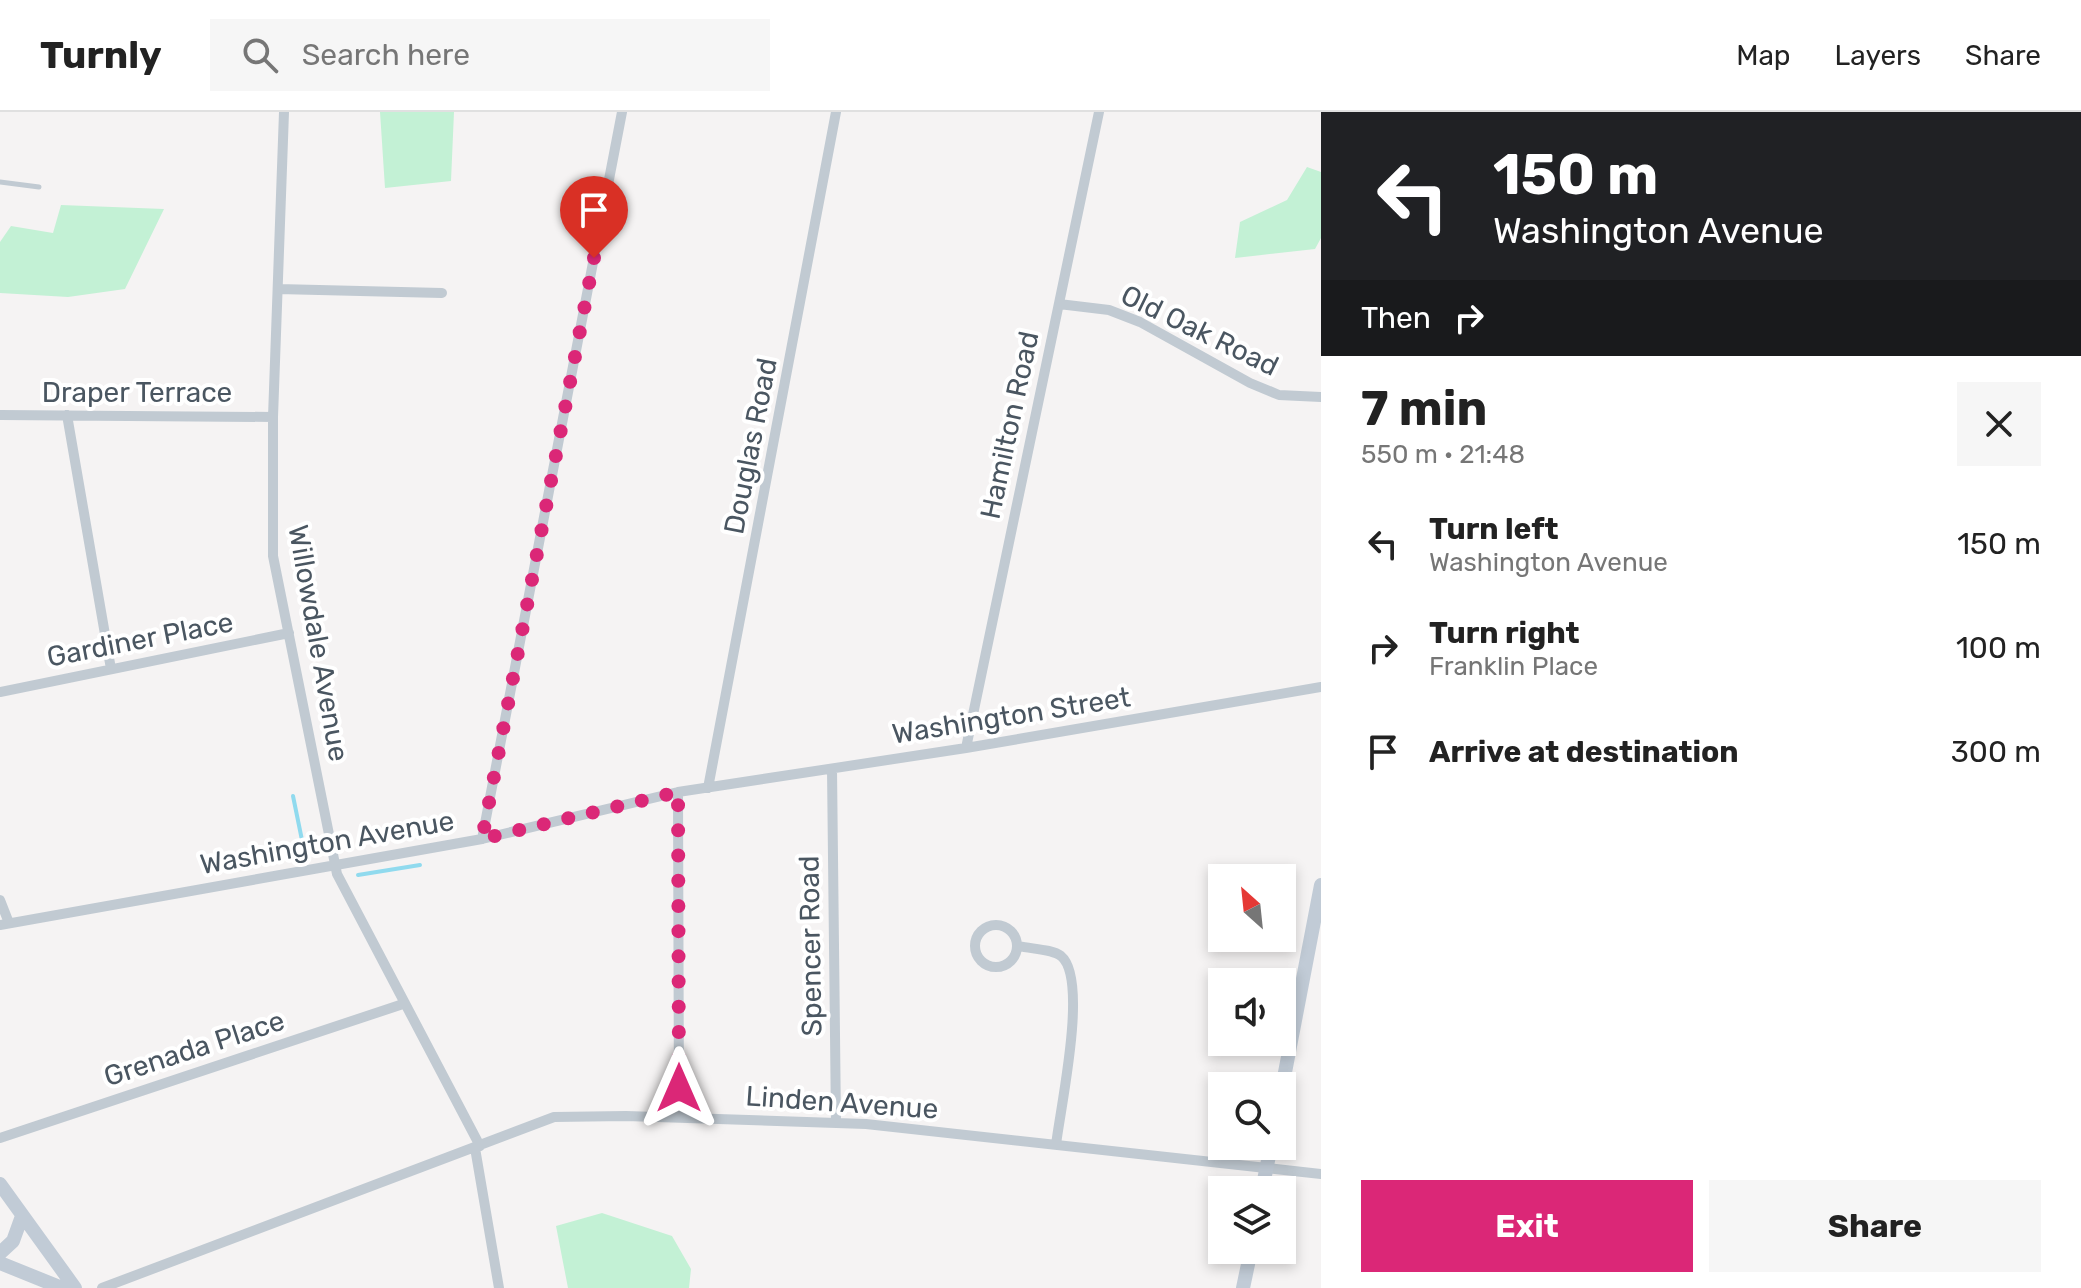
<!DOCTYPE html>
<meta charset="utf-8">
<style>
:root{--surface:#fff;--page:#f6f6f6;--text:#222;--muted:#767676;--line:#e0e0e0;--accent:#db2777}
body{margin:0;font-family:Rubik,sans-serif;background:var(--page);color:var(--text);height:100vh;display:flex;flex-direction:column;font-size:30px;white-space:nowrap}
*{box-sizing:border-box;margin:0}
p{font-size:26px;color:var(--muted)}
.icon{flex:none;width:44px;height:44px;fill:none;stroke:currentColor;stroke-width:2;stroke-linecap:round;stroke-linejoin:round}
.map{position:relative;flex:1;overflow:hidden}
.sheet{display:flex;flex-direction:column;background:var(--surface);width:760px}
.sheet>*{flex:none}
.guide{background:#202124;color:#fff;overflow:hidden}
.needle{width:52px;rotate:333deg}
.buttons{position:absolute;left:1208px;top:752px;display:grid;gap:16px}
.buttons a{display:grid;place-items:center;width:88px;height:88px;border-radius:0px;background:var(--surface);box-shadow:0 4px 12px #0003;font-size:40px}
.pin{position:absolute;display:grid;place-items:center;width:68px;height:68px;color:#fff;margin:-82px -34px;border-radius:50% 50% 50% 0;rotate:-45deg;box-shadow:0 0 8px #0007}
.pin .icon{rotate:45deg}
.me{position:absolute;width:88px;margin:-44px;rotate:0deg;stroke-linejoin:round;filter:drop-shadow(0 0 6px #0008)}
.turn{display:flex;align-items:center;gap:28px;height:168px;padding:0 40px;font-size:36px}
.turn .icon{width:104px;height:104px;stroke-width:2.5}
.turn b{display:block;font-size:56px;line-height:68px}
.then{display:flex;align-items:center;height:76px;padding:0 40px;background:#0003;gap:16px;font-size:30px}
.round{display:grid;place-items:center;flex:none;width:84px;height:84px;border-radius:0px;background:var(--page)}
.headline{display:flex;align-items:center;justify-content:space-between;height:136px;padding:0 40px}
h1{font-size:48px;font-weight:700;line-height:60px}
.primary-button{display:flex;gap:16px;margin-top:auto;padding:16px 40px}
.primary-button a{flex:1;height:92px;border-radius:0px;background:var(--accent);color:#fff;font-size:32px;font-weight:700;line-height:92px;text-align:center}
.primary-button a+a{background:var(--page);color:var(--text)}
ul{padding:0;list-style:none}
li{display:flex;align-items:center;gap:24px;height:104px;padding:0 40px}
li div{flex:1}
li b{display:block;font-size:30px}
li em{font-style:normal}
header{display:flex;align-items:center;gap:48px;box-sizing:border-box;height:112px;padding:0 40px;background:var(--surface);border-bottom:2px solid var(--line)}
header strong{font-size:38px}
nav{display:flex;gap:44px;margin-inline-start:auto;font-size:28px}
.search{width:560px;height:72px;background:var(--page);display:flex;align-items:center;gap:20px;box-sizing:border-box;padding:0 28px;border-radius:0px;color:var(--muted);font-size:30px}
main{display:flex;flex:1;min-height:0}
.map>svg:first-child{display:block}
.green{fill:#c3f1d5}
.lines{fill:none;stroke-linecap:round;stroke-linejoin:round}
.stream{stroke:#90daee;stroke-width:4}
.lane{stroke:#c1cad2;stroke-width:5}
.street{stroke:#c1cad2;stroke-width:10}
.secondary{stroke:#c1cbd6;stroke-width:14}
.route{stroke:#db2777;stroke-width:14;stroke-dasharray:0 25.2}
.labels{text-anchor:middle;stroke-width:8;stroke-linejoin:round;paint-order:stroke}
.street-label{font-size:28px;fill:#4a5661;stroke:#fff}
</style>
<header>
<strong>Turnly</strong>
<div class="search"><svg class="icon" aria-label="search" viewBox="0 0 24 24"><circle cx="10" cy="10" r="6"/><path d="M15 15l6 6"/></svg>Search here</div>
<nav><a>Map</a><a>Layers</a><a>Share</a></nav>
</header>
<main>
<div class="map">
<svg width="1321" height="1176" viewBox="0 0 1321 1176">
<rect width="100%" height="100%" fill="#f5f3f3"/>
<path class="green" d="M380,0H454L451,69L385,76Z
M1307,55L1321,60V126L1315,137L1235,146L1240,110L1287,88Z
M61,93L164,97L125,177L68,185L0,181V130L11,114L53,121Z
M602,1101L672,1124L691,1157L689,1176H568L556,1114Z"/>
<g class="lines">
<path class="stream" d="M293,684L304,738
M358,763L420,753"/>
<path class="lane" d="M0,70L39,75"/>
<path class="street" d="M284,0L273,305V444L337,762L480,1034
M278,177L442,181
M1059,192L1109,198L1140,210L1250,271L1279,283L1321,285
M0,303L273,305
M67,303L111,557
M0,580L289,521
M966,636L1099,0
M832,657L836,1011
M708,676L836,0
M678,680L679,1005
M482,727L622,0
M0,788L9,811
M975 834a21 21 0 1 1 42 0a21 21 0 1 1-42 0Z
M0,813L482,727L678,680L966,636L1321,575
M1019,834C1031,837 1052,837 1061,844C1089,867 1060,997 1056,1033
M0,1026L403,892
M475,1036L499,1176
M102,1176L554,1005L626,1004L866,1012L1321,1062"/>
<path class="secondary" d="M1282,976L1321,773
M0,1072L75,1176
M1262,1078L1271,1034
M0,1141L13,1129L22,1104
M0,1151L62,1176
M1243,1176L1251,1138"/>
</g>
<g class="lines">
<path class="route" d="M594,146L482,727L678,680L679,976"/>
</g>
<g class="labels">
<g class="street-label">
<text transform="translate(1200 218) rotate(26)" y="10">Old Oak Road</text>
<text x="137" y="290">Draper Terrace</text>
<text transform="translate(1009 313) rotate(-78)" y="10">Hamilton Road</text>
<text transform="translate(750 334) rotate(-79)" y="10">Douglas Road</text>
<text transform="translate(140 527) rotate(-11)" y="10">Gardiner Place</text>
<text transform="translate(319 531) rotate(80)" y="10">Willowdale Avenue</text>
<text transform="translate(1011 603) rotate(-9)" y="10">Washington Street</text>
<text transform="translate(327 730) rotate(-10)" y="10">Washington Avenue</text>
<text transform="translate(810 834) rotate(-91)" y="10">Spencer Road</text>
<text transform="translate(194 936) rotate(-18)" y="10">Grenada Place</text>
<text transform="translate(842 990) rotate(4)" y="10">Linden Avenue</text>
</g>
</g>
</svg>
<div class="buttons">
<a><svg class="needle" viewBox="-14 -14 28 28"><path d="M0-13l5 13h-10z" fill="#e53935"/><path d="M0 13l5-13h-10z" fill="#767676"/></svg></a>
<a><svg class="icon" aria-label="sound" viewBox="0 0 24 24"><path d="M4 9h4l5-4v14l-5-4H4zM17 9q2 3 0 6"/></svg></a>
<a><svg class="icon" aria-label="search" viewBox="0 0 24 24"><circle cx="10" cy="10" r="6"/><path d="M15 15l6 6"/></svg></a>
<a><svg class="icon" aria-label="layers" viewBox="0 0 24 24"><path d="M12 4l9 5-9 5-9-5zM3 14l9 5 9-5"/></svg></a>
</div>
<div class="pin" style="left:594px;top:146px;background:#d93025"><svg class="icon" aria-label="arrive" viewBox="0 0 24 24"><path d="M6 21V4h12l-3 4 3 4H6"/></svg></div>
<svg class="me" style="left:679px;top:976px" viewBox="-20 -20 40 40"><path d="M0-17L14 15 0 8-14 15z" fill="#db2777" stroke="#fff" stroke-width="4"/></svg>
</div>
<section class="sheet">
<div class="guide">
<div class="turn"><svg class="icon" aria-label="left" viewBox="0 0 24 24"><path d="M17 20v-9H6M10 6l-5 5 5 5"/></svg><div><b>150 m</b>Washington Avenue</div></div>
<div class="then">Then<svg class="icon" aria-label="right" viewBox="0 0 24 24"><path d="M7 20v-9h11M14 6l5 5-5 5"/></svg></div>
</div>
<div class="headline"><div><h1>7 min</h1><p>550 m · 21:48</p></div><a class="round"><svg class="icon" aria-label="close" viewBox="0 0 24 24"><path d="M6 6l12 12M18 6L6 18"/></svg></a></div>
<ul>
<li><svg class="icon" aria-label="left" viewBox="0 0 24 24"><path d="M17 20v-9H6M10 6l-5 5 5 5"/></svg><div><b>Turn left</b><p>Washington Avenue</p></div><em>150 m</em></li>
<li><svg class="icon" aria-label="right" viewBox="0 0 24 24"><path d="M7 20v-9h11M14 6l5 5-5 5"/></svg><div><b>Turn right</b><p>Franklin Place</p></div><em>100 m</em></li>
<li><svg class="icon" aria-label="arrive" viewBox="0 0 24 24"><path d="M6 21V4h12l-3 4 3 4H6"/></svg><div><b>Arrive at destination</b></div><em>300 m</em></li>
</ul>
<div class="primary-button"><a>Exit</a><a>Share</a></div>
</section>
</main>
